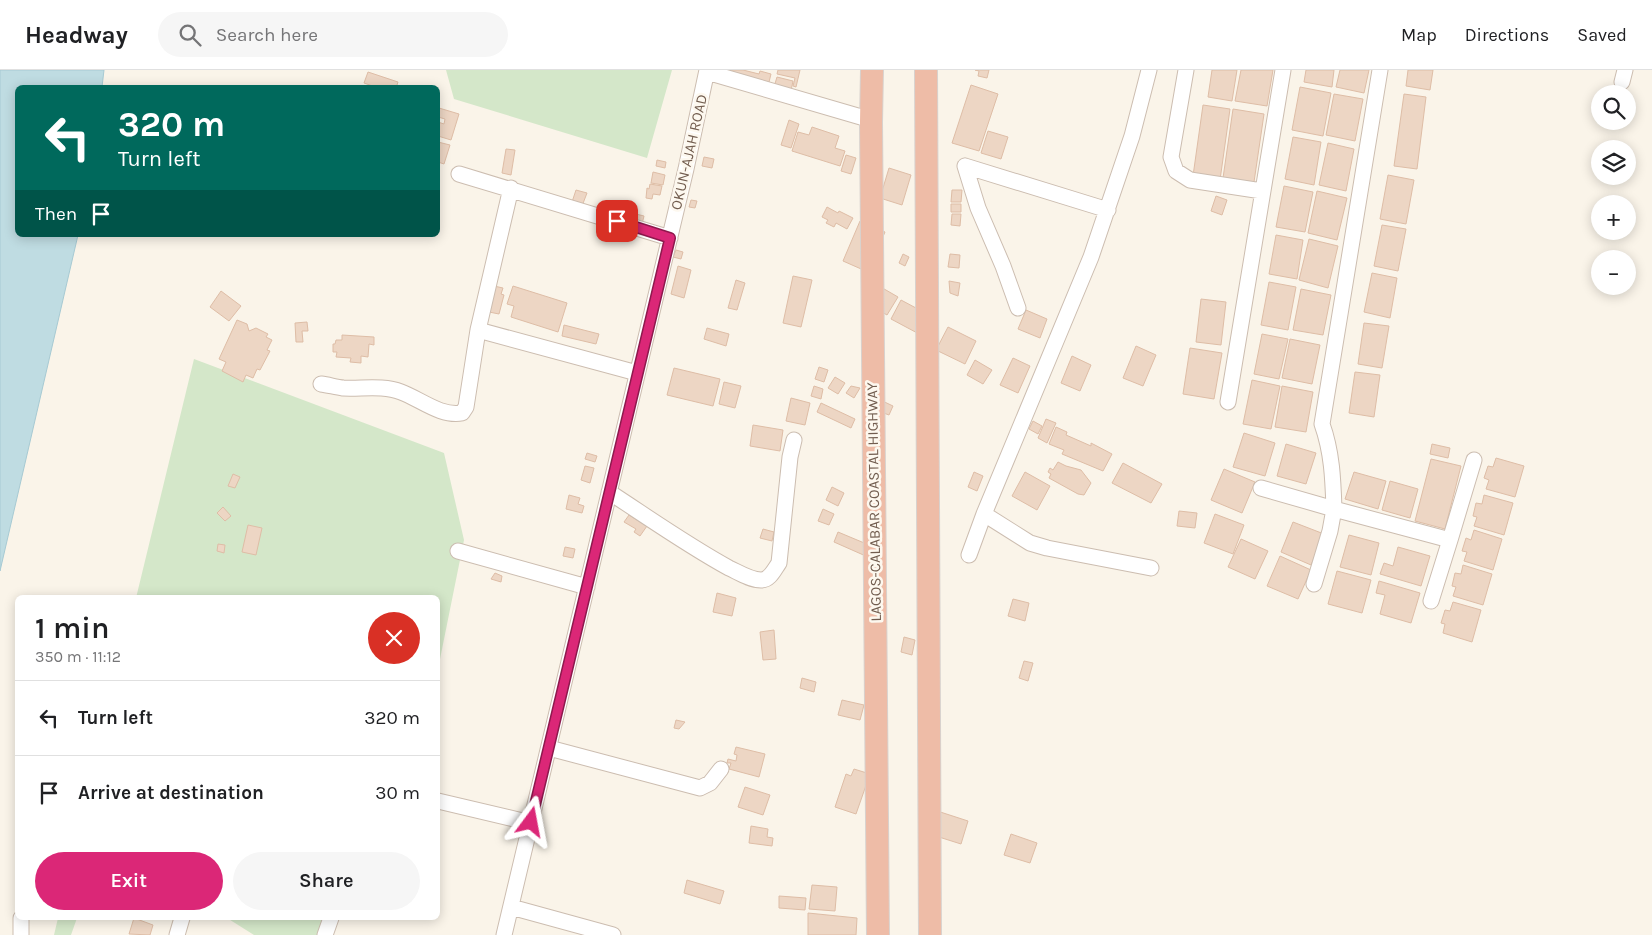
<!DOCTYPE html>
<meta charset="utf-8">
<style>
:root{--surface:#fff;--page:#f6f6f6;--text:#202124;--muted:#757577;--line:#e0e0e0;--accent:#db2777}
body{margin:0;font-family:Karla,sans-serif;background:var(--page);color:var(--text);height:100vh;display:flex;flex-direction:column;font-size:19px;white-space:nowrap}
*{box-sizing:border-box;margin:0}
p{font-size:16px;color:var(--muted)}
.icon{flex:none;width:28px;height:28px;fill:none;stroke:currentColor;stroke-width:2;stroke-linecap:round;stroke-linejoin:round}
.map{position:relative;flex:1;overflow:hidden}
.drawer{position:absolute;left:15px;top:525px;width:425px;height:325px;display:flex;flex-direction:column;background:var(--surface);border-radius:8px;box-shadow:0 2px 12px #0003}
.drawer>*{flex:none}
.guide{position:absolute;left:15px;top:15px;width:425px;height:152px;border-radius:8px;box-shadow:0 2px 12px #0003;background:#00695c;color:#fff;overflow:hidden}
.tools{position:absolute;left:1591px;top:15px;display:grid;gap:10px}
.tools a{display:grid;place-items:center;width:45px;height:45px;border-radius:50%;background:var(--surface);box-shadow:0 2px 12px #0003;font-size:25px}
.pin{position:absolute;display:grid;place-items:center;width:42px;height:42px;color:#fff;margin:-21px;border-radius:10px;box-shadow:0 2px 8px #0006}
.me{position:absolute;width:55px;margin:-28px;rotate:13deg;stroke-linejoin:round;filter:drop-shadow(0 0 4px #0008)}
.turn{display:flex;align-items:center;gap:18px;height:105px;padding:0 20px;font-size:22px}
.turn .icon{width:65px;height:65px;stroke-width:2.5}
.turn b{display:block;font-size:35px;line-height:42px}
.then{display:flex;align-items:center;height:48px;padding:0 20px;background:#0003;gap:10px;font-size:19px}
.round{display:grid;place-items:center;flex:none;width:52px;height:52px;border-radius:26px;background:var(--page)}
.summary{display:flex;align-items:center;justify-content:space-between;height:85px;padding:0 20px}
h1{font-size:30px;font-weight:600;line-height:38px}
.cta{display:flex;gap:10px;margin-top:auto;padding:10px 20px}
.cta a{flex:1;height:58px;border-radius:30px;background:var(--accent);color:#fff;font-size:20px;font-weight:600;line-height:58px;text-align:center}
.cta a+a{background:var(--page);color:var(--text)}
ul{padding:0;list-style:none}
li{display:flex;align-items:center;gap:15px;height:75px;padding:0 20px;border-top:1px solid var(--line)}
li div{flex:1}
li b{display:block;font-size:19px}
li em{font-style:normal}
header{display:flex;align-items:center;gap:30px;box-sizing:border-box;height:70px;padding:0 25px;background:var(--surface);border-bottom:1px solid var(--line)}
header strong{font-size:24px}
nav{display:flex;gap:28px;margin-inline-start:auto;font-size:18px}
.search{width:350px;height:45px;background:var(--page);display:flex;align-items:center;gap:12px;box-sizing:border-box;padding:0 18px;border-radius:28px;color:var(--muted);font-size:19px}
.map>svg:first-child{display:block}
.green{fill:#d4e7c9}
.water{fill:#bfdce2;stroke:#a7cad3}
.building{fill:#edd6c4;stroke:#debda6}
.lines{fill:none;stroke-linecap:round;stroke-linejoin:round}
.minor-casing{stroke:#ccbdb0;stroke-width:17}
.highway-casing{stroke:#d8d2ce;stroke-width:24}
.minor{stroke:#fff;stroke-width:15}
.highway{stroke:#eebca7;stroke-width:22}
.route-casing{stroke:#8e194d;stroke-width:12}
.route{stroke:#db2777;stroke-width:9}
.labels{text-anchor:middle;stroke-width:5;stroke-linejoin:round;paint-order:stroke}
.street-label{font-size:15px;fill:#725d4f;stroke:#fdf8ef}
</style>
<header>
<strong>Headway</strong>
<div class="search"><svg class="icon" aria-label="search" viewBox="0 0 24 24"><circle cx="10" cy="10" r="6"/><path d="M15 15l6 6"/></svg>Search here</div>
<nav><a>Map</a><a>Directions</a><a>Saved</a></nav>
</header>
<div class="map">
<svg width="1652" height="865" viewBox="0 0 1652 865">
<rect width="100%" height="100%" fill="#faf4e9"/>
<path class="green" d="M446,0H672L647,88L454,29Z
M194,289L444,383L464,470L438,599V528H136Z
M58,848H77L71,865H54Z
M227,848H324L318,865H254Z"/>
<path class="water" d="M0,0H104L102,17L18,18V165H78L0,501Z"/>
<path class="building" d="M717,0H743L759,4L760,1L771,4L768,16Z
M778,0H800L796,17L793,16L795,8L777,4Z
M975,0H989L987,8L978,6L979,1Z
M1212,0H1237L1232,31L1208,27Z
M1241,0H1273L1267,36L1235,31Z
M1306,0H1334L1332,17L1304,12Z
M1340,0H1369L1364,23L1336,17Z
M1408,0H1433L1430,20L1406,16Z
M368,2L398,12L396,18H378L364,13Z
M777,7L793,11L791,21L774,17Z
M971,15L998,24L979,81L952,73Z
M1300,17L1331,23L1323,66L1292,60Z
M1334,24L1363,29L1355,71L1326,65Z
M1404,24L1426,27L1417,99L1394,96Z
M1203,35L1230,39L1220,110L1193,106Z
M439,38L459,44L451,70L438,66V52L444,54L445,49L438,47Z
M1233,39L1264,44L1254,112L1223,108Z
M789,50L799,54L791,78L781,75Z
M812,57L839,66L835,78L845,81L840,96L792,81L798,62L809,65Z
M988,61L1008,67L1001,89L981,83Z
M1293,67L1321,72L1314,115L1285,109Z
M438,72L450,75L444,94L438,92Z
M1328,73L1354,79L1346,121L1319,115Z
M506,79L515,80L511,105L502,103Z
M846,85L856,88L851,104L841,101Z
M704,87L714,89L712,98L702,96Z
M657,90L666,92L665,98L656,96Z
M889,98L911,105L902,135L880,128Z
M653,102L665,105L663,115L651,113Z
M1388,105L1414,110L1406,154L1380,149Z
M650,114L662,116L660,125L653,124L652,129L646,128L647,118L649,119Z
M1284,116L1313,122L1305,162L1276,157Z
M576,120L587,123L582,136L572,132Z
M952,120H962L961,132H951Z
M1317,121L1347,128L1337,170L1308,163Z
M1216,126L1227,130L1222,145L1211,141Z
M691,130L697,131L695,138L689,137Z
M951,134H961V142H951Z
M621,136L626,138L625,141H628L626,149L619,147Z
M827,137L838,143L839,141L853,148L847,159L836,153L834,157L826,153L828,150L822,147Z
M636,144L644,146L642,154L633,152Z
M952,144H961L960,156L951,155Z
M860,151L885,162L868,202L843,191Z
M1382,155L1406,159L1398,201L1374,196Z
M1276,165L1303,170L1297,209L1269,204Z
M1309,169L1338,176L1328,218L1299,210Z
M676,180L683,182L681,189L673,187Z
M903,184L909,187L905,196L899,193Z
M950,184L960,185L959,198L948,197Z
M678,196L691,200L684,228L671,224Z
M1372,203L1397,208L1390,248L1364,242Z
M793,206L812,210L801,257L783,253Z
M736,210L745,213L737,240L728,238Z
M949,211L960,213L958,226L950,223Z
M1269,212L1296,217L1288,260L1261,255Z
M494,216L503,218L501,224L504,225L499,244L489,242Z
M513,216L567,233L558,262L511,247L514,236L507,234Z
M879,216L898,227L887,245L868,234Z
M1301,219L1331,225L1323,265L1293,260Z
M221,221L241,236L229,251L210,237Z
M1201,229L1226,232L1221,275L1196,272Z
M901,230L931,246L921,265L891,249Z
M1026,240L1047,249L1040,268L1018,259Z
M237,250L247,254L249,261L256,258L268,264L266,267L272,270L267,280L270,281L260,300L257,299L253,308L246,305L243,312L222,301L226,292L219,289Z
M307,252L308,261H302L303,272H296L295,253Z
M1364,253L1389,256L1382,298L1358,294Z
M564,255L599,264L596,274L562,266Z
M948,257L976,271L965,294L936,280Z
M707,258L729,264L726,276L704,269Z
M1262,264L1288,269L1279,309L1254,304Z
M342,265L374,267V275L369,274L368,287L361,286V293L350,292L351,288L336,287L337,282H333V274H335L336,270H342Z
M1290,269L1320,275L1312,314L1282,308Z
M1136,276L1156,285L1143,316L1123,308Z
M1190,278L1222,283L1214,329L1183,324Z
M1072,286L1091,295L1080,321L1061,313Z
M1013,288L1030,296L1018,323L1000,315Z
M975,290L992,300L983,314L967,305Z
M819,297L828,300L824,312L815,309Z
M674,298L720,309L713,336L667,325Z
M1355,302L1380,305L1374,347L1349,343Z
M835,307L845,313L838,324L828,318Z
M1252,310L1280,316L1271,359L1243,354Z
M724,312L741,316L735,338L719,334Z
M814,316L823,319L821,329L811,326Z
M851,316L860,318L854,328L846,323Z
M1282,316L1313,322L1306,362L1275,357Z
M874,327L893,336L889,345L870,338Z
M791,328L810,333L805,355L786,351Z
M821,333L855,349L851,358L817,342Z
M1046,349L1056,353L1047,373L1038,368Z
M1033,351L1042,356L1038,364L1029,359Z
M753,355L783,360L780,381L750,376Z
M1056,357L1067,362L1066,365L1091,376V373L1112,384L1103,401L1062,384L1064,380L1049,374Z
M1244,363L1275,373L1265,406L1233,397Z
M1286,374L1316,383L1306,414L1277,406Z
M1432,374L1450,378L1448,388L1430,384Z
M587,383L597,386L595,392L585,389Z
M1496,388L1524,396L1515,427L1486,419L1489,410L1484,408L1488,396L1493,397Z
M1431,389L1461,396L1445,459L1415,451Z
M1058,392L1066,396L1081,400L1091,413L1084,425L1078,424L1049,408L1051,404L1048,402L1050,398L1053,400Z
M1123,393L1162,414L1151,433L1112,413Z
M585,396L594,398L590,413L581,410Z
M1224,399L1255,412L1242,443L1211,430Z
M974,402L983,406L977,421L968,417Z
M1025,402L1050,416L1037,440L1012,426Z
M1354,402L1386,411L1378,439L1345,429Z
M233,404L240,407L235,418L228,416Z
M1390,411L1418,419L1410,448L1382,440Z
M832,417L844,423L838,436L826,430Z
M569,425L580,428L578,434L584,436L582,443L566,439Z
M1484,425L1513,433L1504,465L1474,456L1477,447L1473,446L1476,433L1482,434Z
M223,437L231,446L225,451L217,443Z
M823,439L834,444L829,455L818,451Z
M1179,441L1197,443L1195,458L1177,456Z
M1215,444L1244,455L1233,484L1204,473Z
M629,445L647,456L640,466L634,462L636,459L624,452Z
M1293,452L1324,464L1311,495L1281,482Z
M248,455L262,458L256,485L242,482Z
M763,459L774,462L772,471L760,468Z
M1474,460L1502,469L1493,500L1464,491L1467,482L1462,481L1466,468L1471,470Z
M838,462L881,480L877,491L834,472Z
M1349,465L1379,473L1371,505L1340,497Z
M1241,469L1268,481L1255,509L1228,497Z
M218,474L225,475L224,483L217,481Z
M565,477L575,479L573,488L563,486Z
M1398,477L1430,486L1421,516L1380,504L1384,493L1393,496Z
M1280,486L1311,500L1298,529L1267,516Z
M1463,495L1492,504L1483,535L1453,526L1456,517L1452,516L1455,503L1461,504Z
M1337,501L1371,510L1362,543L1328,534Z
M495,503L502,506L501,512L491,509Z
M1379,511L1420,523L1411,553L1380,544L1385,525L1376,523Z
M717,523L736,528L732,546L713,542Z
M1013,529L1029,533L1025,551L1008,546Z
M1453,532L1481,540L1472,572L1443,563L1445,554L1441,553L1445,540L1450,541Z
M774,560L776,589L763,590L760,562Z
M904,567L915,570L912,585L901,582Z
M1024,591L1033,593L1028,611L1019,608Z
M802,608L816,612L814,622L800,618Z
M842,630L864,635L860,650L838,645Z
M676,650L685,652L679,659L674,658Z
M736,677L765,684L759,707L729,699L731,693H727L728,689L736,691L737,685L734,684Z
M854,699L870,704L856,744L835,737L846,704L851,706Z
M745,717L770,725L763,745L738,737Z
M928,738L968,751L961,774L920,761Z
M751,756L768,759L767,767L773,768L772,776L749,773Z
M1011,764L1037,773L1030,793L1004,785Z
M687,810L724,821L720,834L684,823Z
M812,815L837,817L835,841L809,839Z
M779,826L806,828L805,840L779,838Z
M808,843L857,848L856,865H808Z
M134,848L153,855L150,865L129,864Z"/>
<g class="lines">
<g class="minor-casing">
<path id="minor" d="M1149,0L1132,66L1091,187L984,444L1030,473L1047,478L1151,498
M1186,0L1171,87L1176,101L1190,110L1262,121
M1380,0L1322,354C1332,382 1333,409 1334,439L1450,470L1474,390
M707,2L861,47
M1622,12L1625,0
M965,96L978,138L1003,196L1018,238
M965,96L1108,140
M459,104L670,168
M478,260L637,303
M321,314C328,315 336,317 343,318C362,319 383,315 401,322C420,329 441,347 462,343L466,337L478,260L511,118
M1228,332L1283,0
M1261,418L1334,439L1330,461L1314,514
M609,422C649,448 687,475 729,498C738,502 750,510 761,510C770,510 774,500 779,493L790,387L794,370
M458,481L587,517
M969,485L984,444
M1431,531L1450,470
M549,678L700,718L710,713L721,699
M438,731L531,753
M511,837L613,865
M21,848V865
M177,865L182,848
M325,865L331,848
M504,865L686,99L707,0"/>
</g>
<g class="highway-casing">
<path id="highway" d="M872,0L871,52L878,865
M926,0L930,865"/>
</g>
<use href="#minor" class="minor"/>
<use href="#highway" class="highway"/>
</g>
<g class="lines">
<g class="route-casing">
<path id="route" d="M531,752L670,168L617,151"/>
</g>
<use href="#route" class="route"/>
</g>
<g class="labels">
<g class="street-label">
<text transform="translate(689 82) rotate(-77)" y="5">OKUN-AJAH ROAD</text>
<text transform="translate(874 432) rotate(-91)" y="5">LAGOS-CALABAR COASTAL HIGHWAY</text>
</g>
</g>
</svg>
<div class="tools">
<a><svg class="icon" aria-label="search" viewBox="0 0 24 24"><circle cx="10" cy="10" r="6"/><path d="M15 15l6 6"/></svg></a>
<a><svg class="icon" aria-label="layers" viewBox="0 0 24 24"><path d="M12 4l9 5-9 5-9-5zM3 14l9 5 9-5"/></svg></a>
<a>+</a>
<a>−</a>
</div>
<div class="pin" style="left:617px;top:151px;background:#d93025"><svg class="icon" aria-label="arrive" viewBox="0 0 24 24"><path d="M6 21V4h12l-3 4 3 4H6"/></svg></div>
<svg class="me" style="left:531px;top:752px" viewBox="-20 -20 40 40"><path d="M0-17L14 15 0 8-14 15z" fill="#db2777" stroke="#fff" stroke-width="4"/></svg>
<div class="guide">
<div class="turn"><svg class="icon" aria-label="left" viewBox="0 0 24 24"><path d="M17 20v-9H6M10 6l-5 5 5 5"/></svg><div><b>320 m</b>Turn left</div></div>
<div class="then">Then<svg class="icon" aria-label="arrive" viewBox="0 0 24 24"><path d="M6 21V4h12l-3 4 3 4H6"/></svg></div>
</div>
<section class="drawer">
<div class="summary"><div><h1>1 min</h1><p>350 m · 11:12</p></div><a class="round" style="background:#d93025;color:#fff"><svg class="icon" aria-label="close" viewBox="0 0 24 24"><path d="M6 6l12 12M18 6L6 18"/></svg></a></div>
<ul>
<li><svg class="icon" aria-label="left" viewBox="0 0 24 24"><path d="M17 20v-9H6M10 6l-5 5 5 5"/></svg><div><b>Turn left</b></div><em>320 m</em></li>
<li><svg class="icon" aria-label="arrive" viewBox="0 0 24 24"><path d="M6 21V4h12l-3 4 3 4H6"/></svg><div><b>Arrive at destination</b></div><em>30 m</em></li>
</ul>
<div class="cta"><a>Exit</a><a>Share</a></div>
</section>
</div>
